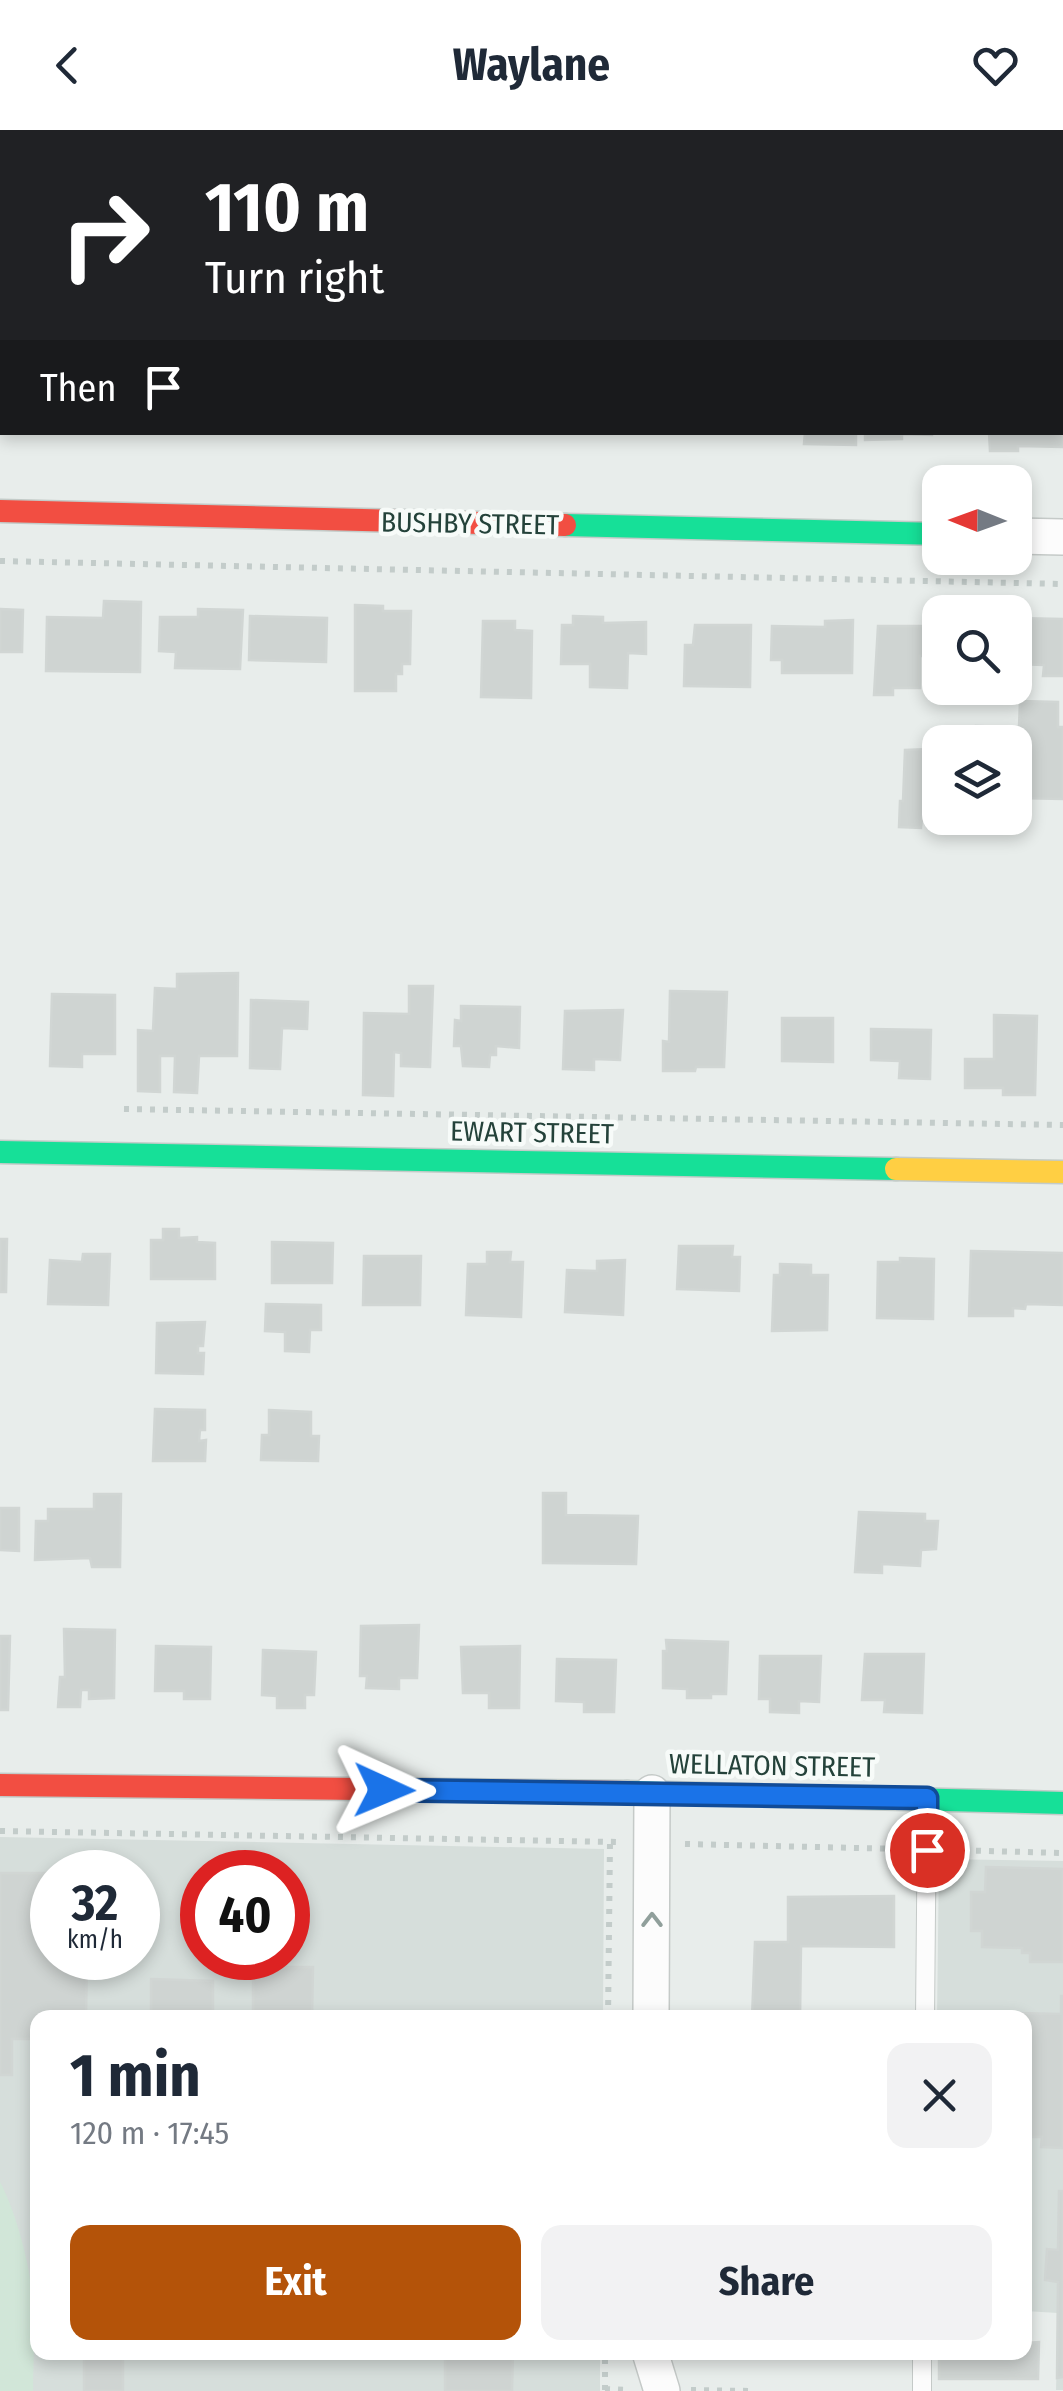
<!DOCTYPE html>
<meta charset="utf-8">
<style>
:root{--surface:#fff;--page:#f2f2f3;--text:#1f2937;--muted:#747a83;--accent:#b45309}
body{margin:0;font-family:"Fira Sans Condensed",sans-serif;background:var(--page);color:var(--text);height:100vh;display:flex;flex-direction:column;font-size:38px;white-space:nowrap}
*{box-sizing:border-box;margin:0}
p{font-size:32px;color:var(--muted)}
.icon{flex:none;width:55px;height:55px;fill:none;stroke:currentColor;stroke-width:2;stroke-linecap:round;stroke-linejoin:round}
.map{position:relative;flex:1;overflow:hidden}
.details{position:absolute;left:30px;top:1880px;width:1002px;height:350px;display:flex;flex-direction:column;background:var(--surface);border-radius:20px;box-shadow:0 5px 15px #0003}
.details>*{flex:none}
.hud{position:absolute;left:0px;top:0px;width:1065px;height:305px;box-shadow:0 5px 15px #0003;background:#202124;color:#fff;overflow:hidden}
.needle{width:65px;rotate:271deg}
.controls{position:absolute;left:922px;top:335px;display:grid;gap:20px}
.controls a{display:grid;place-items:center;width:110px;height:110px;border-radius:20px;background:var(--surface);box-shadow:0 5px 15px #0003;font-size:50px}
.speed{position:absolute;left:30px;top:1720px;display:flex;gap:20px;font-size:50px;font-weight:700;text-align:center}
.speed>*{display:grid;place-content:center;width:130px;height:130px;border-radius:50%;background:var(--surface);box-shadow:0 5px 15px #0003;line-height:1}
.speed small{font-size:25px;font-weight:400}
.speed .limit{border:15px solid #d22;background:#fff;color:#111}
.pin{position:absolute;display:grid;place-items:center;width:85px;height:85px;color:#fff;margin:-42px;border:5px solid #fff;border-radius:50%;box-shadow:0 2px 10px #0007}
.me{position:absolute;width:110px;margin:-55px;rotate:91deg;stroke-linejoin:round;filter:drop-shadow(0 0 8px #0008)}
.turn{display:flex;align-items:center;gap:35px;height:210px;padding:0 40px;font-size:45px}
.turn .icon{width:130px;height:130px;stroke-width:2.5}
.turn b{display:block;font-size:70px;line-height:85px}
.then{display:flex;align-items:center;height:95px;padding:0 40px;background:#0003;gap:20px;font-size:38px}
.round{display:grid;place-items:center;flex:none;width:105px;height:105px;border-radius:20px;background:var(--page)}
.headline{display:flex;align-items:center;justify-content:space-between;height:170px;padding:0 40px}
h1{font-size:60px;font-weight:700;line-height:75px}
.primary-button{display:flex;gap:20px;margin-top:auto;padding:20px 40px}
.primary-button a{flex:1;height:115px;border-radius:20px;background:var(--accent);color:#fff;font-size:40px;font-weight:700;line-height:115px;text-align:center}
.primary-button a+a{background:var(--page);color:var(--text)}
header{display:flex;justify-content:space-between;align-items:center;height:130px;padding:0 40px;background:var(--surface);font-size:45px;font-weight:700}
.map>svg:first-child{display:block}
.built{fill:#d6dedb;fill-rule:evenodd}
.green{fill:#d1e6d8}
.building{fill:#cfd4d2;stroke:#d1d6d4;stroke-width:2.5}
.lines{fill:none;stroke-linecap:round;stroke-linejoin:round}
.lane-casing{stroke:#c5cac8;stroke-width:20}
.street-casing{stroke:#c5cac8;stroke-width:38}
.fast-casing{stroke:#c3cbc8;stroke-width:25}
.slow-casing{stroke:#c3cbc8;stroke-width:25}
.jam-casing{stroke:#c3cbc8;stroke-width:25}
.path{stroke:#c3ccca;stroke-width:6;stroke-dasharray:5 8;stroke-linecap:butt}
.lane{stroke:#fcfcfc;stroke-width:18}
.street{stroke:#fcfcfc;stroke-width:35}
.fast{stroke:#16e098;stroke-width:22}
.slow{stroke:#ffcf43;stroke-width:22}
.jam{stroke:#f24e42;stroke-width:22}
.oneway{stroke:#909f9b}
.route-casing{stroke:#114b97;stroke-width:25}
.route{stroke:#1a73e8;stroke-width:18}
.labels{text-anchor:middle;stroke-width:9;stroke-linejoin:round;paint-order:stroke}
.street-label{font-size:28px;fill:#24423a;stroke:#f7fbf9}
</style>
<header><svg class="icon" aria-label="back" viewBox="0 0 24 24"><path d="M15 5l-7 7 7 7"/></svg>Waylane<svg class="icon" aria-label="heart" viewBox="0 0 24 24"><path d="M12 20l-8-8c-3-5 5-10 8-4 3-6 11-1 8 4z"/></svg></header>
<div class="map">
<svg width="1063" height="2261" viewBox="0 0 1063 2261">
<rect width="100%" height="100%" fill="#e8edeb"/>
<path class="built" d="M0,1707L604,1719L603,1887L38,1888V2222L600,2223V2261H0ZM52,1742H138V1828H52ZM202,1742H288V1828H202Z
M939,1729L1063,1731V2260H1056L1058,2183L1025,2181V1888H937Z"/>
<path class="green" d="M0,2052C18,2086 32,2143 34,2182C35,2208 33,2235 33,2261H0Z"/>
<path class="building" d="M1063,283V317L1018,316V321H990L989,302H1062Z
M805,302H856V315L804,314Z
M865,302H932V305L902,304V309L865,310Z
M104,471L141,472L140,542L46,541L47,487L103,488Z
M355,475L383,476V481H411L410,534H402V544H396V561H355Z
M0,479L23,480L22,522H0Z
M198,479L243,480L240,539L175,538L176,522L159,521L160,487H198Z
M250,486L327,488L326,532L249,530Z
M573,486L603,487V493L646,492V524L628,523L627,558L590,557V534H561L562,495H573Z
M1015,488L1063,489V546H1043L1044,535L1015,534Z
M853,490L852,543H782V530H771L772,496L825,497V491Z
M483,491H515V500L532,501L531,568L481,567Z
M695,495H751L750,557L684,556L685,515H693Z
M878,496H933L932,526H920V558H893V565H874Z
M1020,571L1058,572V597H1063V669L1015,668V612H975L976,596L1019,597Z
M929,619L930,625H940V688H945L922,687L921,698L899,697L900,671H903L905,620Z
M238,843L237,926H199L197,963L174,962L175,926H160V962L138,961V900L153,901L155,858L177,859V844Z
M409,856H433L430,937L401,936V923L394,922L393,966L363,965L364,883L409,884Z
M670,861L727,862L724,937H696L695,941H663V911L669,912Z
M52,864L115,865V924H82V937L50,936Z
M251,870L308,872L307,899L282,898L280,939L250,938Z
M461,876L520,877L519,918L496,916V925H490L489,937L463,936L461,916H454L455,890L461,891Z
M623,880L620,930L594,929V940L563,939L565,881Z
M994,885L1037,886L1035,965H1003V958H965V929H994Z
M782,888H833V932L782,931Z
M871,899L931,900L930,949L899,948L900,931L871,930Z
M163,1099H179V1108L197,1107V1112L215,1113V1149H151V1110H163Z
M0,1109H7L6,1162H0Z
M272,1112L333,1113L332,1153H272Z
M679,1116H733L732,1127H740L739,1161L677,1159Z
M971,1121L1063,1123V1175L1026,1174L1025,1179L1013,1178V1186H969Z
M487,1122H511L510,1132H523L521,1187L466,1185L468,1134H487Z
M83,1124H110L108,1175L48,1174L50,1130L82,1132Z
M364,1126H421L420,1175H363Z
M900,1128L934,1129L933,1189L877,1188L878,1132H900Z
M625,1130L623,1185L565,1182L567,1140L597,1141V1131Z
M780,1134L811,1135V1145H828L827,1200L772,1201L774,1145H780Z
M266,1174L321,1175V1200H310L309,1222L285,1221V1202L265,1201Z
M205,1192L203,1216H198V1223H204L203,1244L156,1243L157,1193Z
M155,1279L205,1280V1300H200L199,1311L206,1310L205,1331H153Z
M269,1280L311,1282V1306H319L318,1331L261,1330L262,1305H269Z
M543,1363H566V1385L638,1386L636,1434L543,1433Z
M94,1364H121L120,1437H92L90,1428L35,1430L36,1391H48V1379H94Z
M0,1378H19V1421L0,1420Z
M859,1382L925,1384V1391H938L936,1419L921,1420L920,1436L882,1434V1443L855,1442Z
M419,1495L417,1548H399V1559L366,1558L367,1546H360L361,1496Z
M64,1499L115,1500L114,1568L89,1569V1560H81L80,1577H58L60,1547H65Z
M0,1506H10L8,1580H0Z
M666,1510L728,1512L726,1564H711V1568H687V1559L663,1558V1521H667Z
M156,1516L211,1517L210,1569H184V1561H155Z
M520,1516L519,1578H489V1563H463L461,1517Z
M263,1520L316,1522L314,1565H305V1578H277V1566L262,1565Z
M865,1524H924L922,1583L884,1582L885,1570H862Z
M760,1526H821L819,1572L799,1571V1583L770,1582V1569H759Z
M557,1529L616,1530L614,1582H584V1572L556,1571Z
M986,1737L1063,1739V1832H1030V1823H1022V1818L982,1817V1801H971V1762H985Z
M0,1743H52V1828H87L86,1888H38V1909H12V1945H0Z
M894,1766V1817L801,1816L800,1888H752L755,1812H788V1767Z
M253,1837H313L312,1888H253Z
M151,1849L213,1851V1888H151Z
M1061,1866H1063V2018L1041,2017L1042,2007H1025V1888H1014V1883L1061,1884Z
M1059,2061H1063V2247L1057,2248L1058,2152L1045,2150L1047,2119L1058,2120Z
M1039,2212L1038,2249H939V2222H1025V2213Z
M445,2222H513L512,2261H445Z
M84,2226H123V2261H84Z"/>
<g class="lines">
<g class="lane-casing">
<path id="lane" d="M925,1888L927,1673
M922,2261V2222"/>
</g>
<g class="street-casing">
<path id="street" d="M1015,406L1063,407
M651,1888L652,1663
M650,2222L662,2261"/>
</g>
<g class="fast-casing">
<path id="fast" d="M565,395L940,404
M0,1022L896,1039
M627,1662L1063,1673"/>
</g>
<g class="slow-casing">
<path id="slow" d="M896,1039L1063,1042"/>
</g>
<g class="jam-casing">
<path id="jam" d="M0,381L565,395
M0,1655L627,1662"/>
</g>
<path class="path" d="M0,431L1063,454
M124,979L1063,995
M0,1701L618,1712
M685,1714L902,1719
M950,1720L1063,1723
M608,1888L610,1712
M605,2259L628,2260
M605,2260V2222
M691,2260L752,2261"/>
<use href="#lane" class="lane"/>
<use href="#street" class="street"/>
<use href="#fast" class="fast"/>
<use href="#slow" class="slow"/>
<use href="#jam" class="jam"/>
</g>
<defs><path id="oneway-chevron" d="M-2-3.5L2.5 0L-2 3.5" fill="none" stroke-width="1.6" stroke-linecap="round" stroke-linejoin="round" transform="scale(2.5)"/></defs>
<use class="oneway" href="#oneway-chevron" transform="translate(652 1790) rotate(-90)"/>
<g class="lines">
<g class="route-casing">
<path id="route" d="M384,1660L927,1668V1720"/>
</g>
<use href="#route" class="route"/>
</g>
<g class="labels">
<g class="street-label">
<text transform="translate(470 393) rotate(1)" y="10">BUSHBY STREET</text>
<text transform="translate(532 1002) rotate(1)" y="10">EWART STREET</text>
<text transform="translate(772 1635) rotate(1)" y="10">WELLATON STREET</text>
</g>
</g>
</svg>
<div class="controls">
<a><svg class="needle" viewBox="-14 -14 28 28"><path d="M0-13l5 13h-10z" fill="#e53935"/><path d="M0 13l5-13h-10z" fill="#747a83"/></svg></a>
<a><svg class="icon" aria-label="search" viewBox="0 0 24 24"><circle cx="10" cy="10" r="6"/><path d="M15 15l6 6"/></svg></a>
<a><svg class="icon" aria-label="layers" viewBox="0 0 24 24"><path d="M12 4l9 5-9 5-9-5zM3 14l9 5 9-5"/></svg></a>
</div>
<div class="speed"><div>32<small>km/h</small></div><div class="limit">40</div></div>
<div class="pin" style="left:927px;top:1720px;background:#d93025"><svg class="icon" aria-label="arrive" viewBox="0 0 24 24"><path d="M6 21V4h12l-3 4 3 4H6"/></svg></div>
<svg class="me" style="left:384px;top:1660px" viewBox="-20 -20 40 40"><path d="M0-17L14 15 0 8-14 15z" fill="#1a73e8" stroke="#fff" stroke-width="4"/></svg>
<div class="hud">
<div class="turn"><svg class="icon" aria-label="right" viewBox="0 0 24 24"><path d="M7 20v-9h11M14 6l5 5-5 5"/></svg><div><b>110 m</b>Turn right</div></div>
<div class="then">Then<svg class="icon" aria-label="arrive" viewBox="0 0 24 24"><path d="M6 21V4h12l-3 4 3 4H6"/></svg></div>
</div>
<section class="details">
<div class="headline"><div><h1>1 min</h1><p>120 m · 17:45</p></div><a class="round"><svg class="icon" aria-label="close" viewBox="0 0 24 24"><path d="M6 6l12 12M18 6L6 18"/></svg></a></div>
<div class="primary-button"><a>Exit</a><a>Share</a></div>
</section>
</div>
